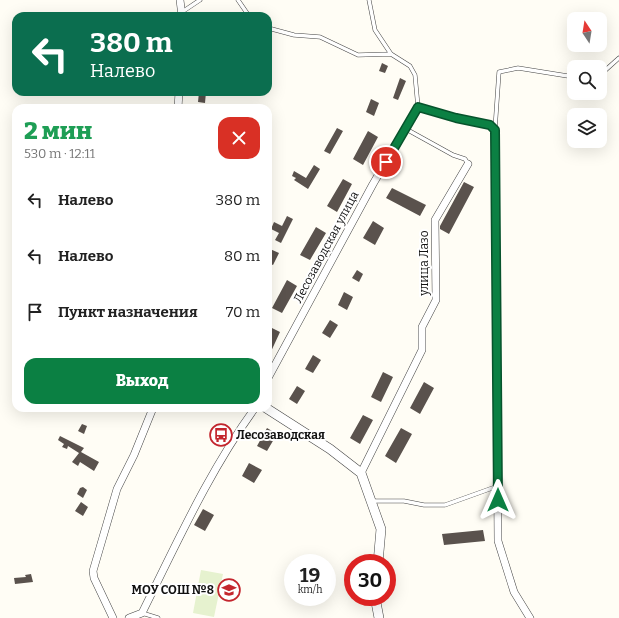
<!DOCTYPE html>
<html lang="ru">
<meta charset="utf-8">
<style>
:root{--surface:#fff;--page:#f2f2f2;--text:#222;--muted:#767676;--accent:#0b8043}
body{margin:0;font-family:Bitter,serif;background:var(--page);color:var(--text);height:100vh;display:flex;flex-direction:column;font-size:15px;white-space:nowrap}
*{box-sizing:border-box;margin:0}
p{font-size:13px;color:var(--muted)}
.icon{flex:none;width:22px;height:22px;fill:none;stroke:currentColor;stroke-width:2;stroke-linecap:round;stroke-linejoin:round}
.map{position:relative;flex:1;overflow:hidden}
.side{position:absolute;left:12px;top:104px;width:260px;height:308px;display:flex;flex-direction:column;background:var(--surface);border-radius:12px;box-shadow:0 4px 16px #0002}
.side>*{flex:none}
.hud{position:absolute;left:12px;top:12px;width:260px;height:84px;border-radius:12px;box-shadow:0 4px 16px #0002;background:#0b6e4f;color:#fff;overflow:hidden}
.needle{width:26px;rotate:348deg}
.buttons{position:absolute;left:567px;top:12px;display:grid;gap:8px}
.buttons a{display:grid;place-items:center;width:40px;height:40px;border-radius:8px;background:var(--surface);box-shadow:0 4px 16px #0002;font-size:20px}
.speed{position:absolute;left:284px;top:554px;display:flex;gap:8px;font-size:20px;font-weight:700;text-align:center}
.speed>*{display:grid;place-content:center;width:52px;height:52px;border-radius:50%;background:var(--surface);box-shadow:0 4px 16px #0002;line-height:1}
.speed small{font-size:10px;font-weight:400}
.speed .limit{border:6px solid #d22;background:#fff;color:#111}
.pin{position:absolute;display:grid;place-items:center;width:34px;height:34px;color:#fff;margin:-17px;border:2px solid #fff;border-radius:50%;box-shadow:0 1px 4px #0007}
.me{position:absolute;width:44px;margin:-22px;rotate:0deg;stroke-linejoin:round;filter:drop-shadow(0 0 3px #0008)}
.turn{display:flex;align-items:center;gap:14px;height:84px;padding:0 12px;font-size:18px}
.turn .icon{width:52px;height:52px;stroke-width:2.5}
.turn b{display:block;font-size:28px;line-height:34px}
.round{display:grid;place-items:center;flex:none;width:42px;height:42px;border-radius:12px;background:var(--page)}
.head{display:flex;align-items:center;justify-content:space-between;height:68px;padding:0 12px}
h1{font-size:24px;font-weight:800;line-height:30px;color:#1e9e55}
.action{display:flex;gap:8px;margin-top:auto;padding:8px 12px}
.action a{flex:1;height:46px;border-radius:12px;background:var(--accent);color:#fff;font-size:16px;font-weight:800;line-height:46px;text-align:center}
ul{padding:0;list-style:none}
li{display:flex;align-items:center;gap:12px;height:56px;padding:0 12px}
li div{flex:1}
li b{display:block;font-size:15px}
li em{font-style:normal}
.map>svg:first-child{display:block}
.pitch{fill:#e6f2cf}
.building{fill:#5a524d}
.lines{fill:none;stroke-linecap:round;stroke-linejoin:round}
.service-casing{stroke:#444;stroke-width:4.5}
.minor-casing{stroke:#444;stroke-width:8}
.tertiary-casing{stroke:#444;stroke-width:10}
.service{stroke:#fff;stroke-width:3.5}
.minor{stroke:#fff;stroke-width:7}
.tertiary{stroke:#fff;stroke-width:9}
.route-casing{stroke:#07532c;stroke-width:10}
.route{stroke:#0b8043;stroke-width:7}
.labels{text-anchor:middle;stroke-width:4;stroke-linejoin:round;paint-order:stroke}
.street-label{font-size:12px;fill:#111;stroke:#fff}
.poi-label{font-size:12px;font-weight:bold;fill:#111;stroke:#fff;text-anchor:start}
</style>
<div class="map">
<svg width="619" height="618" viewBox="0 0 619 618">
<rect width="100%" height="100%" fill="#fffdf5"/>
<path class="pitch" d="M201,570L223,574L214,617L193,613Z"/>
<path class="building" d="M382,63L388,66L385,73L379,71Z
M400,78L406,81L398,100L393,98Z
M199,92H206L205,103L198,102Z
M371,99L379,103L374,116L366,112Z
M337,128L343,131L330,154L324,151Z
M368,131L378,137L363,165L353,159Z
M314,165L320,169L308,189L294,180L296,178L292,176L294,171L306,178Z
M343,179L352,184L337,212L327,206Z
M464,182L474,187L449,234L440,229V226Z
M392,188L426,205L420,216L386,198Z
M287,216L293,219L281,243L275,240L279,233L271,229L274,222L282,226Z
M373,221L384,228L375,245L363,238Z
M316,227L326,233L310,260L300,255Z
M270,249L279,253L273,265L268,263Z
M357,270L363,274L359,282L352,278Z
M287,280L297,286L282,313L272,308Z
M344,292L353,297L347,310L338,305Z
M330,320L338,325L330,338L322,333Z
M268,326L280,332L268,358Z
M313,355L321,360L313,373L305,369Z
M383,372L393,377L381,402L371,397Z
M424,382L434,388L420,414L410,408Z
M297,386L305,391L297,404L289,399Z
M363,415L373,420L360,444L350,438Z
M82,424L87,426L84,434L78,431Z
M267,428L277,434L267,451L257,446Z
M401,428L412,434L396,463L385,456Z
M60,436L84,448L81,452L99,462L94,471L80,462L78,466L72,462L79,453L68,446L67,449L62,447L64,444L58,440Z
M249,463L262,470L254,483L242,476Z
M83,487L87,490L83,498L77,494L80,488Z
M81,502L88,507L83,516L75,511Z
M203,509L214,515L205,531L194,525Z
M483,530L485,541L444,545L442,534Z
M31,574L33,582L15,584L14,578L26,577L25,575Z"/>
<g class="lines">
<g class="service-casing">
<path id="service" d="M238,0L249,16
M369,0L375,30L391,54L410,66L415,75L418,107
M182,12L200,0
M268,28L294,35L320,37L358,55L391,54
M600,75L619,58
M406,129L453,155L465,159L468,164
M495,129L499,72L518,68L574,77
M372,501H404L424,505H445L498,486
M142,613L158,618"/>
</g>
<g class="minor-casing">
<path id="minor" d="M180,0L182,16
M178,108L179,92
M268,378L373,184L418,107L456,118L490,125L495,130L498,541L514,592L530,618
M361,473L422,350V327L436,300L435,220L468,164
M113,618L94,578L93,571L117,489L134,455L153,408
M129,618L142,613C177,543 209,471 255,408"/>
</g>
<g class="tertiary-casing">
<path id="tertiary" d="M266,408L330,449L361,473L381,529L378,563
M375,597L379,618"/>
</g>
<use href="#service" class="service"/>
<use href="#minor" class="minor"/>
<use href="#tertiary" class="tertiary"/>
</g>
<g class="lines">
<g class="route-casing">
<path id="route" d="M386,162L418,107L456,118L490,125L495,130L498,500"/>
</g>
<use href="#route" class="route"/>
</g>
<defs>
<g id="bus-ring" transform="scale(1.15)"><circle r="9.5" fill="#fff" stroke="#c4262e" stroke-width="1.5"/><path d="M-5-6H5V4H4V6H2V4H-2V6H-4V4H-5ZM-3.5-4V0h7V-4ZM-3.5 1.2v1.5H-2V1.2ZM2 1.2v1.5H3.5V1.2Z" fill="#c4262e"/></g>
<g id="school-ring" transform="scale(1.15)"><circle r="9.5" fill="#fff" stroke="#c4262e" stroke-width="1.5"/><path d="M0-5L7-2L0 1L-7-2ZM-4 1L0 2.5L4 1V4Q0 6-4 4Z" fill="#c4262e"/></g>
</defs>
<g fill-rule="evenodd">
<use href="#bus-ring" x="221" y="435"/>
<use href="#school-ring" x="229" y="590"/>
</g>
<g class="labels">
<g class="street-label">
<text transform="translate(326 247) rotate(-62)" y="4">Лесозаводская улица</text>
<text transform="translate(424 263) rotate(-90)" y="4">улица Лазо</text>
</g>
<g class="poi-label">
<text x="236" y="439">Лесозаводская</text>
<text x="214" y="594" text-anchor="end">МОУ СОШ №8</text>
</g>
</g>
</svg>
<div class="buttons">
<a><svg class="needle" viewBox="-14 -14 28 28"><path d="M0-13l5 13h-10z" fill="#e53935"/><path d="M0 13l5-13h-10z" fill="#767676"/></svg></a>
<a><svg class="icon" aria-label="search" viewBox="0 0 24 24"><circle cx="10" cy="10" r="6"/><path d="M15 15l6 6"/></svg></a>
<a><svg class="icon" aria-label="layers" viewBox="0 0 24 24"><path d="M12 4l9 5-9 5-9-5zM3 14l9 5 9-5"/></svg></a>
</div>
<div class="speed"><div>19<small>km/h</small></div><div class="limit">30</div></div>
<div class="pin" style="left:386px;top:162px;background:#d93025"><svg class="icon" aria-label="arrive" viewBox="0 0 24 24"><path d="M6 21V4h12l-3 4 3 4H6"/></svg></div>
<svg class="me" style="left:498px;top:500px" viewBox="-20 -20 40 40"><path d="M0-17L14 15 0 8-14 15z" fill="#0b8043" stroke="#fff" stroke-width="4"/></svg>
<div class="hud">
<div class="turn"><svg class="icon" aria-label="left" viewBox="0 0 24 24"><path d="M17 20v-9H6M10 6l-5 5 5 5"/></svg><div><b>380 m</b>Налево</div></div>
</div>
<section class="side">
<div class="head"><div><h1>2 мин</h1><p>530 m · 12:11</p></div><a class="round" style="background:#d93025;color:#fff"><svg class="icon" aria-label="close" viewBox="0 0 24 24"><path d="M6 6l12 12M18 6L6 18"/></svg></a></div>
<ul>
<li><svg class="icon" aria-label="left" viewBox="0 0 24 24"><path d="M17 20v-9H6M10 6l-5 5 5 5"/></svg><div><b>Налево</b></div><em>380 m</em></li>
<li><svg class="icon" aria-label="left" viewBox="0 0 24 24"><path d="M17 20v-9H6M10 6l-5 5 5 5"/></svg><div><b>Налево</b></div><em>80 m</em></li>
<li><svg class="icon" aria-label="arrive" viewBox="0 0 24 24"><path d="M6 21V4h12l-3 4 3 4H6"/></svg><div><b>Пункт назначения</b></div><em>70 m</em></li>
</ul>
<div class="action"><a>Выход</a></div>
</section>
</div>
